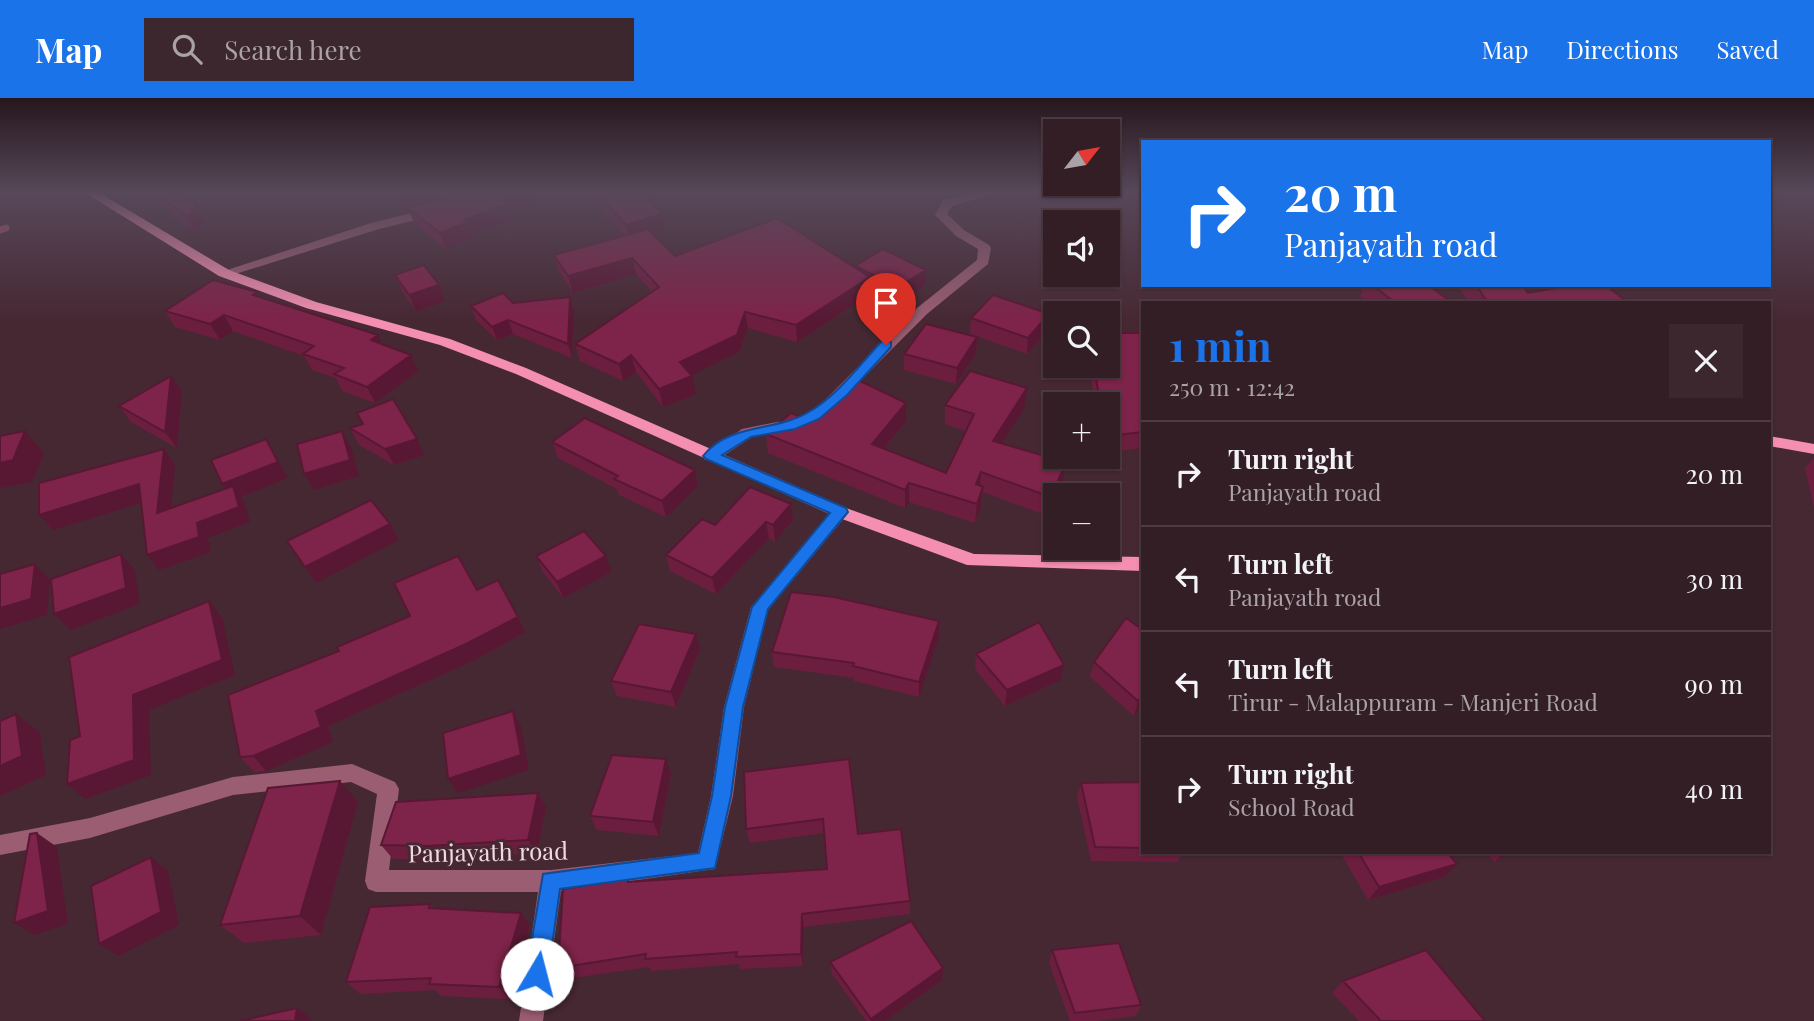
<!DOCTYPE html>
<meta charset="utf-8">
<style>
:root{--surface:#341e26;--page:#3c272e;--text:#f1f3f6;--muted:#a9a2a7;--line:#4e3c43;--accent:#1a73e8}
body{margin:0;font-family:"Playfair Display",serif;background:var(--page);color:var(--text);height:100vh;display:flex;flex-direction:column;font-size:26px;white-space:nowrap}
*{box-sizing:border-box;margin:0}
p{font-size:23px;color:var(--muted)}
.icon{flex:none;width:38px;height:38px;fill:none;stroke:currentColor;stroke-width:2;stroke-linecap:round;stroke-linejoin:round}
.map{position:relative;flex:1;overflow:hidden}
.panel{position:absolute;left:1141px;top:203px;width:630px;height:553px;display:flex;flex-direction:column;background:var(--surface);border-radius:0px;box-shadow:0 2px 5px #0004,0 0 0 2px var(--line)}
.panel>*{flex:none}
.guide{position:absolute;left:1141px;top:42px;width:630px;height:147px;border-radius:0px;box-shadow:0 2px 5px #0004,0 0 0 2px var(--line);background:#1a73e8;color:#fff;overflow:hidden}
.needle{width:46px;rotate:59deg}
.fabs{position:absolute;left:1043px;top:21px;display:grid;gap:14px}
.fabs a{display:grid;place-items:center;width:77px;height:77px;border-radius:0px;background:var(--surface);box-shadow:0 2px 5px #0004,0 0 0 2px var(--line);font-size:35px}
.pin{position:absolute;display:grid;place-items:center;width:60px;height:60px;color:#fff;margin:-72px -30px;border-radius:50% 50% 50% 0;rotate:-45deg;box-shadow:0 0 7px #0007}
.pin .icon{rotate:45deg}
.me{position:absolute;width:77px;margin:-38px;rotate:8deg;stroke-linejoin:round;filter:drop-shadow(0 0 5px #0008)}
.turn{display:flex;align-items:center;gap:24px;height:147px;padding:0 28px;font-size:32px}
.turn .icon{width:91px;height:91px;stroke-width:2.5}
.turn b{display:block;font-size:49px;line-height:60px}
.round{display:grid;place-items:center;flex:none;width:74px;height:74px;border-radius:0px;background:var(--page)}
.summary{display:flex;align-items:center;justify-content:space-between;height:119px;padding:0 28px}
h1{font-size:42px;font-weight:700;line-height:52px;color:var(--accent)}
ul{padding:0;list-style:none}
li{display:flex;align-items:center;gap:21px;height:105px;padding:0 28px;border-top:2px solid var(--line)}
li div{flex:1}
li b{display:block;font-size:26px}
li em{font-style:normal}
header{display:flex;align-items:center;gap:42px;box-sizing:border-box;height:98px;padding:0 35px;background:var(--accent);color:#fff}
header strong{font-size:33px}
nav{display:flex;gap:38px;margin-inline-start:auto;font-size:24px}
.search{width:490px;height:63px;background:var(--page);display:flex;align-items:center;gap:18px;box-sizing:border-box;padding:0 24px;border-radius:0px;color:var(--muted);font-size:26px}
.map>svg:first-child{display:block}
.lines{fill:none;stroke-linecap:round;stroke-linejoin:round}
.stream{stroke:#b15275;stroke-width:7}
.minor{fill:#9b5d72;fill-rule:evenodd}
.major{fill:#f48fb1;fill-rule:evenodd}
.wall{fill:#6c1e3f}
.shaded-wall{fill:#581833}
.building{fill:#7e2349;stroke:#581833;stroke-width:2}
.route{fill:#1a73e8;stroke:#114b97;stroke-width:2}
.labels{text-anchor:middle;stroke-width:6;stroke-linejoin:round;paint-order:stroke}
.near-street-label{font-size:24px;fill:#eedadf;stroke:#462832}
</style>
<header>
<strong>Map</strong>
<div class="search"><svg class="icon" aria-label="search" viewBox="0 0 24 24"><circle cx="10" cy="10" r="6"/><path d="M15 15l6 6"/></svg>Search here</div>
<nav><a>Map</a><a>Directions</a><a>Saved</a></nav>
</header>
<div class="map">
<svg width="1814" height="923" viewBox="0 0 1814 923">
<rect width="100%" height="100%" fill="#462832"/>
<g class="lines">
<path class="stream" d="M0,132L6,130"/>
<path class="minor" d="M980,94H1003L952,108L947,116L964,132L989,147L991,150L988,166L927,216L835,308H825L822,305L917,210L977,162L978,151L956,138L935,117L943,102Z
M432,110L438,114L436,117L379,131L229,178H219L218,175L371,125Z
M797,320L802,321L805,325L802,329L752,339L717,362H705L703,358L742,331Z
M840,408L848,414L846,418L768,512L744,609L733,698L715,771L561,793L543,923H519L538,794H376L368,791L365,783L377,696L351,684L233,697L90,740L0,757V737L90,720L233,679L352,666L395,684L399,691L389,772H551L698,755L711,698L724,609L751,509L834,410Z"/>
<path class="major" d="M84,94H98L229,172L316,204L450,241L526,270L846,410L974,456L1143,459V473L967,467L834,418L516,276L440,247L306,210L219,178Z
M1769,338L1814,346V356L1769,348Z"/>
</g>
<path class="wall" d="M145,94H183L197,108L205,122L195,134Z
M382,94H533L536,104L512,112L515,120L472,136L473,139L446,151L414,125L409,112L402,114Z
M586,94H641L665,131L652,135L675,158L856,170L855,168L925,187L898,205L870,191V196L797,244L748,230L739,254L691,277L696,296L663,309L636,274L623,283L580,263L575,246L652,194L636,176L573,195L559,173L554,157L624,137Z
M395,177L445,203L416,213L402,193Z
M1364,187H1428L1453,205H1368L1360,199Z
M1457,187H1522L1528,195L1629,205H1469Z
M260,199L382,247L418,273L375,305L342,293L336,280L312,272L304,258L233,233L220,242L175,229L165,213Z
M570,199L574,212L572,260L513,236L497,242L476,222L471,208Z
M1049,216L1047,232L1027,256L970,236L971,220Z
M1143,235V350L1108,354V306H1055V334L1049,321L1051,304L1094,299L1089,268H1108Z
M977,239L976,255L956,286L904,272V256Z
M1027,290L1025,309L1002,345L1063,383L1048,418L983,394L981,408L975,425L909,404L905,410L768,355L766,336L806,321L906,305V323L884,351L946,375L966,333L945,326V307Z
M182,294L177,350L131,324L119,308Z
M363,327L424,357L394,367L359,347L350,330Z
M552,344L698,388L666,419L619,397L617,391L558,360Z
M1814,360V410L1805,370Z
M791,406L793,422L775,443L769,440L716,496L670,473L666,457L715,427Z
M536,458L611,474L563,500L543,474Z
M477,492L525,534L475,562L328,628L333,644L266,673L254,674L240,659L339,553Z
M939,539L919,599L854,583V580L774,569L772,554Z
M700,551L676,609L617,598L611,583Z
M976,556L1061,582L1005,608L975,571Z
M1094,564L1143,604L1134,618L1090,579Z
M666,661L671,676L659,738L597,732L590,718Z
M744,674L858,736L910,803V816L804,829L803,868L740,871L739,866L652,873L649,869L566,881L558,870L628,781L630,784L827,771L824,735L750,745L746,731Z
M1143,684V754H1182L1178,764L1091,763L1077,699L1081,685Z
M538,695L546,709L537,755L440,761H393L381,747Z
M358,704L321,837L244,845L220,827Z
M1340,754H1447L1457,766L1445,779L1368,802Z
M1485,754H1510L1495,764Z
M430,806L434,810L521,815L530,827L509,901L441,898L435,892L360,896L346,884Z
M1052,852L1141,907L1136,918L1098,923H1070L1049,865Z
M830,864L943,870L942,882L885,923H866L832,876Z
M1343,883L1485,923H1359L1332,895Z"/>
<path class="shaded-wall" d="M414,94H478L408,110L409,112L402,114L396,99Z
M516,94H533L536,104L512,112L515,120L472,136L473,139L446,151L440,135L502,99Z
M197,108L205,122L195,134L187,119Z
M662,116L665,131L629,142L626,127Z
M632,160L636,176L573,195L568,178Z
M926,172L925,187L898,205V189Z
M870,179V196L797,244L796,227Z
M439,187L445,203L416,213L409,197Z
M570,199L574,212L572,260L568,246Z
M745,214L748,230L739,254L684,281L680,264Z
M1049,216L1047,232L1027,256L1028,240Z
M224,217L233,233L220,242L210,226Z
M508,222L513,236L497,242L492,229Z
M378,237L385,253L371,242Z
M977,239L976,255L956,286L957,270Z
M411,257L418,273L375,305L367,289Z
M631,257L636,274L623,283L619,266Z
M171,278L182,294L177,350L165,334Z
M692,278L696,296L663,309L659,291Z
M1027,290L1025,309L992,361L993,343Z
M906,305V323L872,365V346Z
M25,333L44,355L32,384L0,390V365Z
M342,333L351,349L359,378L314,392L304,376Z
M266,341L288,380L241,399L244,403L250,424L208,440L211,454L159,472L147,457L233,403L222,386Z
M417,341L424,357L394,367L385,351Z
M164,351L175,367L169,430L157,415Z
M1066,364L1063,383L1057,397H1055V401L1048,418L1051,399Z
M695,372L698,388L666,419L662,403Z
M981,374L980,393L976,386Z
M909,385V404L905,410V392Z
M139,386L151,402L53,432L39,417Z
M983,389L981,408L975,425L977,406Z
M791,406L793,422L775,443L773,427Z
M766,424L769,440L716,496L712,480Z
M390,426L399,442L316,485L305,469Z
M121,456L135,472L140,506L70,532L54,516Z
M606,458L611,474L563,500L557,484Z
M35,466L50,482L47,517L0,531V510Z
M209,503L222,519L235,577L149,612L151,677L85,701L67,686L133,597Z
M518,519L525,534L475,562L328,628L333,644L266,673L253,658L316,613Z
M939,523V539L919,599V584Z
M696,536L700,551L676,609L671,594Z
M1064,567L1061,582L1005,608L1007,592Z
M1143,596V604L1134,618L1138,603Z
M513,613L521,628L529,672L458,695L448,681Z
M16,616L40,635L46,677L0,698V668Z
M666,661L671,676L659,738L653,724Z
M340,683L358,704L321,837L300,818Z
M538,695L546,709L537,755L528,742Z
M37,735L57,749L68,826L35,837L14,825Z
M1505,754H1510L1495,764Z
M151,759L168,773L179,827L118,858L99,846Z
M1457,766L1445,779L1368,802L1379,789Z
M521,815L530,827L509,901L499,889Z
M802,816L804,829L803,868L801,856Z
M943,870L942,882L885,923H871V921Z
M297,910L312,921V923H295Z"/>
<path class="building" d="M155,94H183L197,108L187,119Z
M391,94H414L396,99Z
M462,94H516L502,99L510,104L465,122L468,124L440,135L408,110Z
M596,94H641L662,116L626,127Z
M777,120L870,179L796,227L745,214L737,237L680,264L692,278L659,291L631,257L619,266L575,246L659,189L632,160L568,178L554,157L648,131L675,158Z
M883,151L926,172L898,189L855,168Z
M424,167L439,187L409,197L395,177Z
M213,182L257,194L253,197L378,237L371,242L411,257L367,289L334,276L344,270L303,256L314,248L224,217L210,226L165,213Z
M1372,187H1428L1453,205H1396Z
M1476,187H1522L1528,195L1572,187H1605L1629,205H1488Z
M503,195L513,205L570,199L568,246L508,222L492,229L471,208Z
M993,197L1049,216L1028,240L971,220Z
M926,226L977,239L957,270L904,256Z
M1108,235H1143V334L1108,338V306H1055V313L1051,304L1099,298L1094,268H1108Z
M970,273L1027,290L993,343L1066,364L1051,399L981,374L976,386L983,389L977,406L909,385L905,392L766,336L791,315L806,321L856,281L906,305L872,346L946,375L974,316L945,307Z
M171,278L165,334L119,308Z
M393,301L417,341L385,351L350,330L363,326L357,315Z
M585,320L695,372L662,403L614,381L618,378L552,344Z
M25,333L13,362L0,365V338Z
M342,333L350,362L304,376L297,346Z
M266,341L278,364L222,386L211,362Z
M164,351L157,415L233,388L239,409L197,425L199,439L147,457L139,386L39,417V385Z
M750,389L791,406L773,427L766,424L712,480L666,457L702,421L715,427Z
M371,402L390,426L305,469L287,443Z
M584,433L606,458L557,484L536,458Z
M121,456L126,490L54,516L51,481Z
M458,458L477,492L498,482L518,519L466,546L316,613L321,629L253,658L240,659L228,597L339,553L337,549L410,518L394,485Z
M35,466L31,501L0,510V476Z
M791,494L834,499L939,523L919,584L853,568L854,565L772,554Z
M209,503L222,562L133,597L134,662L67,686L70,642L80,638L69,559Z
M1126,520L1143,532V596L1138,603L1094,564Z
M1039,524L1064,567L1007,592L976,556Z
M639,526L696,536L671,594L611,583Z
M513,613L521,657L448,681L443,635Z
M16,616L22,658L0,668V623Z
M612,657L666,661L653,724L590,718Z
M849,661L858,736L901,731L910,803L802,816L801,856L736,859L737,854L645,861L646,856L558,870L563,791L628,781V784L827,771L823,721L746,731L744,674Z
M340,683L300,818L220,827L268,690Z
M1143,684V750L1095,749L1081,685Z
M538,695L528,742L429,748L381,747L396,704Z
M37,735L48,813L14,825L30,736Z
M1358,754H1447L1457,766L1379,789Z
M151,759L161,814L99,846L91,788Z
M430,806L429,810L521,815L499,889L429,886L431,880L346,884L370,809Z
M911,823L943,870L871,921L830,864Z
M1119,845L1141,907L1075,915L1052,852Z
M1426,852L1485,923H1381L1343,883Z
M297,910L295,923H240Z"/>
<linearGradient id="sky" x2="0" y2="1"><stop stop-color="#26161c"/><stop offset="0.42" stop-color="#57485a"/><stop offset="1" stop-color="#57485a" stop-opacity="0"/></linearGradient>
<rect width="1814" height="223" fill="url(#sky)"/>
<path class="route" d="M886,243L891,244V249L847,297L819,321L795,331L751,339L722,357L846,410L848,414L768,511L743,609L731,698L715,770L560,791L548,876L545,884L537,887L530,884L526,876L543,776L699,755L712,698L725,609L752,509L830,415L706,361L703,358C729,325 774,334 807,315C836,299 859,268 881,244Z"/>
<g class="labels">
<g class="near-street-label">
<text transform="translate(488 755) rotate(-1)" y="8">Panjayath road</text>
</g>
</g>
</svg>
<div class="fabs">
<a><svg class="needle" viewBox="-14 -14 28 28"><path d="M0-13l5 13h-10z" fill="#e53935"/><path d="M0 13l5-13h-10z" fill="#a9a2a7"/></svg></a>
<a><svg class="icon" aria-label="sound" viewBox="0 0 24 24"><path d="M4 9h4l5-4v14l-5-4H4zM17 9q2 3 0 6"/></svg></a>
<a><svg class="icon" aria-label="search" viewBox="0 0 24 24"><circle cx="10" cy="10" r="6"/><path d="M15 15l6 6"/></svg></a>
<a>+</a>
<a>−</a>
</div>
<div class="pin" style="left:886px;top:247px;background:#d93025"><svg class="icon" aria-label="arrive" viewBox="0 0 24 24"><path d="M6 21V4h12l-3 4 3 4H6"/></svg></div>
<svg class="me" style="left:537px;top:876px" viewBox="-20 -20 40 40"><circle r="19" fill="#fff"/><path d="M0-13L10 11 0 6-10 11z" fill="#1a73e8"/></svg>
<div class="guide">
<div class="turn"><svg class="icon" aria-label="right" viewBox="0 0 24 24"><path d="M7 20v-9h11M14 6l5 5-5 5"/></svg><div><b>20 m</b>Panjayath road</div></div>
</div>
<section class="panel">
<div class="summary"><div><h1>1 min</h1><p>250 m · 12:42</p></div><a class="round"><svg class="icon" aria-label="close" viewBox="0 0 24 24"><path d="M6 6l12 12M18 6L6 18"/></svg></a></div>
<ul>
<li><svg class="icon" aria-label="right" viewBox="0 0 24 24"><path d="M7 20v-9h11M14 6l5 5-5 5"/></svg><div><b>Turn right</b><p>Panjayath road</p></div><em>20 m</em></li>
<li><svg class="icon" aria-label="left" viewBox="0 0 24 24"><path d="M17 20v-9H6M10 6l-5 5 5 5"/></svg><div><b>Turn left</b><p>Panjayath road</p></div><em>30 m</em></li>
<li><svg class="icon" aria-label="left" viewBox="0 0 24 24"><path d="M17 20v-9H6M10 6l-5 5 5 5"/></svg><div><b>Turn left</b><p>Tirur - Malappuram - Manjeri Road</p></div><em>90 m</em></li>
<li><svg class="icon" aria-label="right" viewBox="0 0 24 24"><path d="M7 20v-9h11M14 6l5 5-5 5"/></svg><div><b>Turn right</b><p>School Road</p></div><em>40 m</em></li>
</ul>
</section>
</div>
